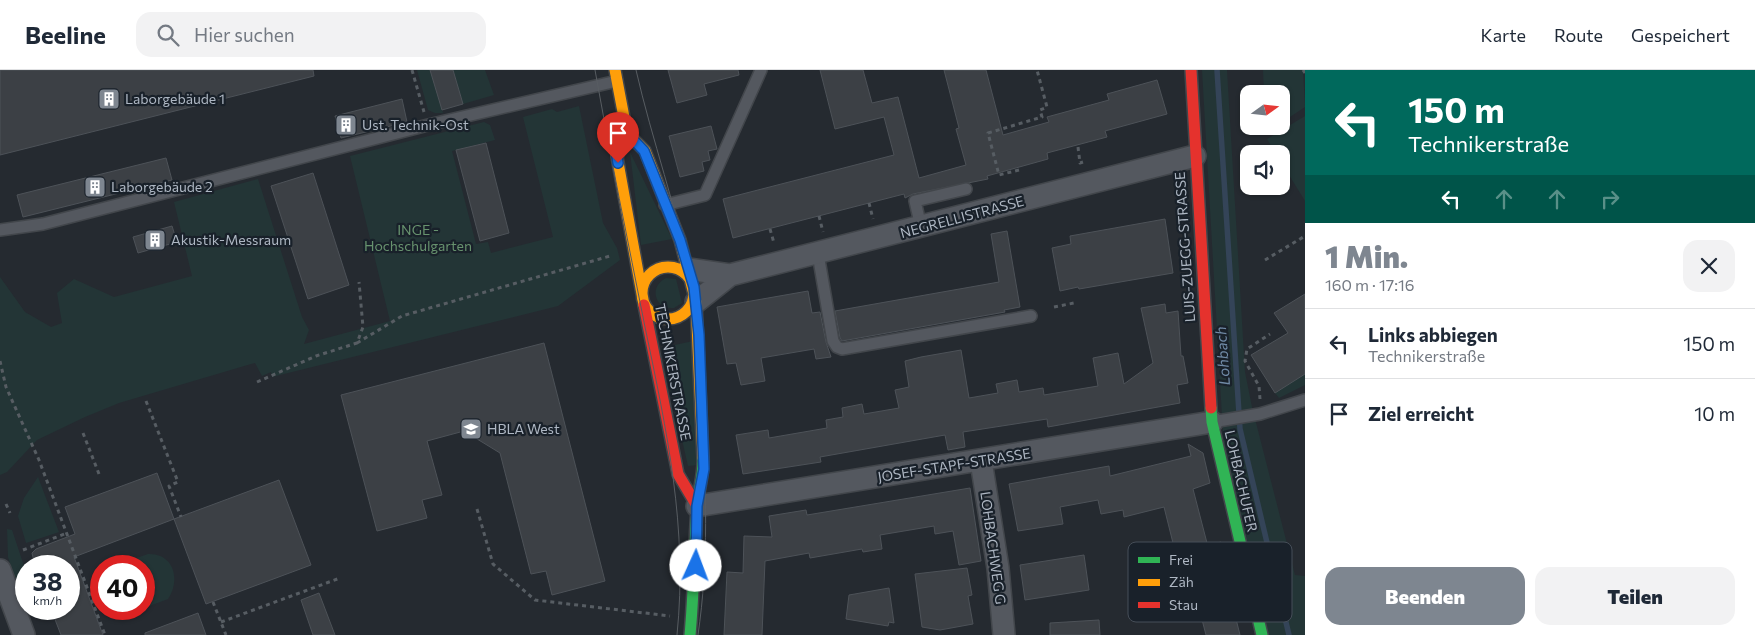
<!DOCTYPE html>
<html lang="de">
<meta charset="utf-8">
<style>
:root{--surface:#fff;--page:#f2f2f3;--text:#1f2937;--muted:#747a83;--line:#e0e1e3;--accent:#7e8690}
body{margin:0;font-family:Commissioner,sans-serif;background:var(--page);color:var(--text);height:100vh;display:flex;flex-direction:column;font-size:19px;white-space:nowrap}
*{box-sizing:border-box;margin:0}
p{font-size:16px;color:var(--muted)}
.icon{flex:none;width:28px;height:28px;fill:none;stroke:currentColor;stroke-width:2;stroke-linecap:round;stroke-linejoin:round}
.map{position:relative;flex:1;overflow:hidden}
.sheet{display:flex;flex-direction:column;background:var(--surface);width:450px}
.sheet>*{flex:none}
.guide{background:#00695c;color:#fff;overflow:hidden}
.needle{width:32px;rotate:75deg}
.controls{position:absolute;left:1240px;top:15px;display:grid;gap:10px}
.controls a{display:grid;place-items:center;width:50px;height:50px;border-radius:10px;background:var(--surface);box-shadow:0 1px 4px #0004;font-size:25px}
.speed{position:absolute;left:15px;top:485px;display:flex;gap:10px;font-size:25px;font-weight:700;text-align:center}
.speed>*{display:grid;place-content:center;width:65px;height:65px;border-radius:50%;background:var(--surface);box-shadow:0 1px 4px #0004;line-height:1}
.speed small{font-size:12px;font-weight:400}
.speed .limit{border:8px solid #d22;background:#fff;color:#111}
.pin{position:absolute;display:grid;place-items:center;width:42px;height:42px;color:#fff;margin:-51px -21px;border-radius:50% 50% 50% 0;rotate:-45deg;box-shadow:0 0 5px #0007}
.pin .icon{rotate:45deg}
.me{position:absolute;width:55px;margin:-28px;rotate:2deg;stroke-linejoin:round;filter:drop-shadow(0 0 4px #0008)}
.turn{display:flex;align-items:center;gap:18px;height:105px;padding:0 20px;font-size:22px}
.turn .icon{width:65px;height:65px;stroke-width:2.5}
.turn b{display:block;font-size:35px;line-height:42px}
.lanes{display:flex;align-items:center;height:48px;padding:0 20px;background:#0003;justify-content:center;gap:25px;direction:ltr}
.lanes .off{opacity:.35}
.round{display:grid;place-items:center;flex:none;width:52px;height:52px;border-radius:15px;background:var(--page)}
.headline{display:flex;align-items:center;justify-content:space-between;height:85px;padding:0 20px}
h1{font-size:30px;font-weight:800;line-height:38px;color:var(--accent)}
.cta{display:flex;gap:10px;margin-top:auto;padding:10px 20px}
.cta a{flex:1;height:58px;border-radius:15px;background:var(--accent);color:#fff;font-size:20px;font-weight:800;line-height:58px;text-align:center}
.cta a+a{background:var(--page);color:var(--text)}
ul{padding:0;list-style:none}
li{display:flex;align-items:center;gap:15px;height:70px;padding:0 20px;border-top:1px solid var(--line)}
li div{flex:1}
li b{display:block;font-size:19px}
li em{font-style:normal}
header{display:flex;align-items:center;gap:30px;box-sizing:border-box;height:70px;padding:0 25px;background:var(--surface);border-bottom:1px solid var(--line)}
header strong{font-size:24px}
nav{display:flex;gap:28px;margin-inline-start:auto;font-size:18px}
.search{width:350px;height:45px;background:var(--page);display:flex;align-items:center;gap:12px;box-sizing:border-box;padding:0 18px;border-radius:15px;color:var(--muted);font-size:19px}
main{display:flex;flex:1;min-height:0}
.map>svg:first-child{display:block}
.green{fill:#233536}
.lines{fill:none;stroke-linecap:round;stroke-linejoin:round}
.stream{stroke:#344458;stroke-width:5.5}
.building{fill:#3c4045;stroke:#4d5258}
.lane-casing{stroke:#42464b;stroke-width:14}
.street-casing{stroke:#42464b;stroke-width:24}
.fast-casing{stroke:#42464b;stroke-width:14}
.slow-casing{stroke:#42464b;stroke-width:14}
.jam-casing{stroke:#42464b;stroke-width:14}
.path{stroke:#575d63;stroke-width:3;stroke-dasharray:4 4;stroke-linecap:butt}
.lane{stroke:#54585f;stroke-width:11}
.street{stroke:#54585f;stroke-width:21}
.fast{stroke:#30b455;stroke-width:11}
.slow{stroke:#ff9f0a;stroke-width:11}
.jam{stroke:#e5322d;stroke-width:11}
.tram{stroke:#585d62;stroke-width:1}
.route-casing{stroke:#114b97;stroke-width:12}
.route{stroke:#1a73e8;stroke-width:9}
.labels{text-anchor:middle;stroke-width:4.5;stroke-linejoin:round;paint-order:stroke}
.poi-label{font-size:14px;fill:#aeb7c3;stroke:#19212a;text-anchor:start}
.street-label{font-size:14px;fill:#aeb7c3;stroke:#19212a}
.park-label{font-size:14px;fill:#67926e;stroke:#19212a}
.water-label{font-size:15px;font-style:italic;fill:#708aa6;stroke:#19212a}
.key{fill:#19212a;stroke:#464e58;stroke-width:1}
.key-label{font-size:14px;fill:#aeb7c3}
</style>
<header>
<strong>Beeline</strong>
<div class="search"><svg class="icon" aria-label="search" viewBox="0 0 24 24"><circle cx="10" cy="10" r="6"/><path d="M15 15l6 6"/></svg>Hier suchen</div>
<nav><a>Karte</a><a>Route</a><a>Gespeichert</a></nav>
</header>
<main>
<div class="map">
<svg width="1305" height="565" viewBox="0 0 1305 565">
<rect width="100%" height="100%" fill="#252a30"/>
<path class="green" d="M417,0H430L443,43H435L428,40Z
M453,0H485L494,25L463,34Z
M1202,0H1227L1245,302L1252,337L1295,505L1305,506V565H1262L1226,416Z
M1263,0H1303L1305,37L1281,53V24H1264Z
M579,36L603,153L617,178L620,190L558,236L272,307L271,302L262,306L255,293L251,294L119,333L85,347L37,370L7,402L0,405V207L25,242L51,257L62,253L57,223L74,209L114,227L192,206L174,132L258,109L302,247L309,260L304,274L390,251L350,86L484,52L490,55L495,70L452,81L476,174L488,172L491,183L553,167L523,47L552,39L557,42Z
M1305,46V131L1281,92V84H1276L1267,69Z
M630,82L672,169L641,175Z
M666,208L676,209L682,233L674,238C655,240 648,217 666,208Z
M693,271L699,395L688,396L661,278Z
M1305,304V315L1279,328L1275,323Z
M38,407L59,462L26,473L18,446L24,428Z
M7,459L12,460L26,502L19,513L16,511L8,487Z
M148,484C174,483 181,510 168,529L144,538V496H113Z"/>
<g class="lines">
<path class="stream" d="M1217,0L1240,359L1289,565"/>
</g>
<path class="building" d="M0,0H313L314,6L0,85Z
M430,0H453L463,34L442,40Z
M668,0H738L739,5L704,14L707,25L677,33Z
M820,0H863L872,33L898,27L919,108L966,95L956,59L959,58L944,0H986L1003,65L1049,52L1047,47L1109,30L1107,24L1157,10L1167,44L1105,61L1107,67L1047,83L1048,89L987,106L988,109L913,124L905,128L904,124L733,168L723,129L894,85L884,47L835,59Z
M402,29L407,52L341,68L335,46Z
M711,56L717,79L708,81L710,90L702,92L704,101L680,107L669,66Z
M486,73L509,163L480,171L456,80Z
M166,88L172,110L23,147L17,125Z
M313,103L349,215L308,229L271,116Z
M1165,149L1173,203L1079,219L1078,217L1060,221L1052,178L1071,174L1070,166Z
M172,156L177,172L138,183L133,167Z
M1007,161L1020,237L1004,240L1005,242L842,271L840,268L835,241L999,212L991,164Z
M808,221L812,243L820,242L826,272L831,287L816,289L814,279L761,288L765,311L741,315L736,293L727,294L717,237Z
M1305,224V304L1275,323L1251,285L1288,263L1274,243Z
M1165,234L1166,243L1178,241L1181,286H1183L1188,313L1177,315L1180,333L1048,357L1047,349L963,362L965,377L948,380L945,365L820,387L821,392L743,404L736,365L768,360L769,368L827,358L826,350L843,347L842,338L862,334L864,344L899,338L895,320L909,317L905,291L921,287L961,280L969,328L998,323L996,314L1017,310L1019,322L1043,318L1044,325L1098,316L1093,288L1118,283L1124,314L1153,293L1141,238Z
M544,273L605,511L552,525L546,501L531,504L500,383L464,361L427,371L442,425L422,430L427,448L377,461L341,325Z
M1188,374L1203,383L1210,413L1193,419L1207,473L1175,481L1164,437L1124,447L1123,440L1101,444L1098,430L1060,437L1063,454L1018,461L1009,414L1109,396L1110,406L1191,386Z
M157,403L174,449L74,487L103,565H61L51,539H69V496H35L32,483L36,479L75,464L65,437Z
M279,410L311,495L206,534L174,449Z
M970,418L981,491L959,495L953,461L935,464L934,456L880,465L882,479L863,482L862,479L810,488L809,483L765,491L762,565H724L727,502L743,503L744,466L772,467L769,446L806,440L807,445Z
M1221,472L1235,520L1229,521L1240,565H1206L1192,511L1209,506L1202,477Z
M1084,485L1089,520L1025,530L1020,495Z
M967,498L972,525L968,526L973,554L940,560L922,557L915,504Z
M889,518L894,553L889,552L888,556L846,549L849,525Z
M319,523L335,565H313L301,530Z
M198,543L206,565H145V563Z
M1099,550L1100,565H1050V553Z"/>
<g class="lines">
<g class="lane-casing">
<path id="lane" d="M665,135L705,125L761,0
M921,157L915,131L966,119
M0,160L43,154L428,55L617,11
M818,184L833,271L837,277L842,279L1031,246
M1212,352L1260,344L1305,330"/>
</g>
<g class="street-casing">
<path id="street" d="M688,199L730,205L1195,86
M696,232L730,205
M981,391L998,498L1004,565
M697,436L1212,352
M0,500L24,565"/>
</g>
<g class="fast-casing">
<path id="fast" d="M1211,338L1212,352L1262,565
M690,565C694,522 694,480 697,438C698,421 704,405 703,388"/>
</g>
<g class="slow-casing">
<path id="slow" d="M615,0L627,63L617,87L644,235
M627,63L645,81L680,170L696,232L703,388
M642 223a26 26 0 1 1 52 0a26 26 0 1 1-52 0Z"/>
</g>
<g class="jam-casing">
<path id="jam" d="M1191,0L1211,338
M644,235L678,404L697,436"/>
</g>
<path class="path" d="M412,0L424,42
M1303,0L1305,3
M1078,77L1080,93L1083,92
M1019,100L999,105L988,63L1042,47L1040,40L1047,37L1037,0
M869,133L873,149
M819,146L823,162
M770,159L774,173
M1265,190L1305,166
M1054,237L1074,233
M357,273L402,246L610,186
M0,291L6,317L39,390L105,565
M257,312L316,286L357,273L363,257L359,212
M1260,329L1259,316L1245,291L1247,279L1270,264
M146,331L178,412L169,416L181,447
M83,363L99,404
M6,434L10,443
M477,439L493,494L535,530L670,546
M23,480L67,463
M213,532L226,565
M221,552L340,508"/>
<use href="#lane" class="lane"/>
<use href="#street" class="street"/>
<use href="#fast" class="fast"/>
<use href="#slow" class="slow"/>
<use href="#jam" class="jam"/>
<path class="tram" d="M595,0C610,86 628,171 645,257C667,362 688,457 677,565
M636,0C652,70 677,139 691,209C699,253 700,298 702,342C706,417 709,490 698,565"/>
</g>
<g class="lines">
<g class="route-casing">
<path id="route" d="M618,93L617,87L627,63L644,81L680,170L694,217L699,265L704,399L697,436L696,496"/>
</g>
<use href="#route" class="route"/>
</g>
<defs>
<g id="building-square" transform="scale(1.125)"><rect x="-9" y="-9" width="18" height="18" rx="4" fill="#7e8690" stroke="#19212a"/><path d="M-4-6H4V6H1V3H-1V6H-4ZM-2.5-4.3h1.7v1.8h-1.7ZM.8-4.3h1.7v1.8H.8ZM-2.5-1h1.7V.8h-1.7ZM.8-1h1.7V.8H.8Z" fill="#fff"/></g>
<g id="school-square" transform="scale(1.125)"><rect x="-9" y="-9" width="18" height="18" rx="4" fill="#7e8690" stroke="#19212a"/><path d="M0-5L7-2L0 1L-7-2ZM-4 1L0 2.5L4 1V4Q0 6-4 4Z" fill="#fff"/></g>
</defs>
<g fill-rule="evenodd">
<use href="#building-square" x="109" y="29"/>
<use href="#building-square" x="346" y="55"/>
<use href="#building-square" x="95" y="117"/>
<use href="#building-square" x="155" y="170"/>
<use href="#school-square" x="471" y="359"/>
</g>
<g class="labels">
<g class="poi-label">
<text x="125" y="34">Laborgebäude 1</text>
<text x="362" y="60">Ust. Technik-Ost</text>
<text x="111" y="122">Laborgebäude 2</text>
<text x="171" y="175">Akustik-Messraum</text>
<text x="487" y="364">HBLA West</text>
</g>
<g class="street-label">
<text transform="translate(962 147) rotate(-15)" y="5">NEGRELLISTRASSE</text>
<text transform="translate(1185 177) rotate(-94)" y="5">LUIS-ZUEGG-STRASSE</text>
<text transform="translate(673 302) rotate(79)" y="5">TECHNIKERSTRASSE</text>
<text transform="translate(954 395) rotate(-9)" y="5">JOSEF-STAPF-STRASSE</text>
<text transform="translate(1241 411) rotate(77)" y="5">LOHBACHUFER</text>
<text transform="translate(993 478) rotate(82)" y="5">LOHBACHWEG G</text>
</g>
<g class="park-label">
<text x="418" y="165">INGE -<tspan x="418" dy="16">Hochschulgarten</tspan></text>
</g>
<g class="water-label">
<text transform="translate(1223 286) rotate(-94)" y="5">Lohbach</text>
</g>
</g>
<rect x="1128" y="472" width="164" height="80" rx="8" class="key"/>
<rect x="1138" y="487" width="22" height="6" fill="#30b455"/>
<rect x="1138" y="509" width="22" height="7" fill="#ff9f0a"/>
<rect x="1138" y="532" width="22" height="6" fill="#e5322d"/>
<g class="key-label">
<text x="1169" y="495">Frei</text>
<text x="1169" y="517">Zäh</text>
<text x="1169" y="540">Stau</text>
</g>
</svg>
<div class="controls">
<a><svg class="needle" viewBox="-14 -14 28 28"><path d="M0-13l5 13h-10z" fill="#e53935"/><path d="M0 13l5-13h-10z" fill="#747a83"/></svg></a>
<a><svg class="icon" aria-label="sound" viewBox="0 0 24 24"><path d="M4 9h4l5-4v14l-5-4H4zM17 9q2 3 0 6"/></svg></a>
</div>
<div class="speed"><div>38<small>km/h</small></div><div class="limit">40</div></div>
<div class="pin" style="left:618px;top:93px;background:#d93025"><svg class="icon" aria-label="arrive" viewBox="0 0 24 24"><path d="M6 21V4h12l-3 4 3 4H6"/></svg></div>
<svg class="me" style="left:696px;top:496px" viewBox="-20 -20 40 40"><circle r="19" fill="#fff"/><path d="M0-13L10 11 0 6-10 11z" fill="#1a73e8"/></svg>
</div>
<section class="sheet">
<div class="guide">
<div class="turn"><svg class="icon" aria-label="left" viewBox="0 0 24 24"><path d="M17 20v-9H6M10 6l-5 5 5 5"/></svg><div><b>150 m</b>Technikerstraße</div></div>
<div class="lanes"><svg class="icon" aria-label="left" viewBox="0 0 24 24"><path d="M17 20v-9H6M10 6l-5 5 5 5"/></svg><svg class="icon off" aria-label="ahead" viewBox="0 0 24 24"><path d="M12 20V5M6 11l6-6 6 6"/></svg><svg class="icon off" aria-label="ahead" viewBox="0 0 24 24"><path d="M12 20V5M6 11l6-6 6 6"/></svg><svg class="icon off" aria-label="right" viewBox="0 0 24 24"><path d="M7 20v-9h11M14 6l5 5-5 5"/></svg></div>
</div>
<div class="headline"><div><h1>1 Min.</h1><p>160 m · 17:16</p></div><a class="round"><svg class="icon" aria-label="close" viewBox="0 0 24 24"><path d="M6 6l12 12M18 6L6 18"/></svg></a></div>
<ul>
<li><svg class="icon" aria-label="left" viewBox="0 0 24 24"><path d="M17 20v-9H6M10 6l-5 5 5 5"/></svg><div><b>Links abbiegen</b><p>Technikerstraße</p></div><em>150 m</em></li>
<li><svg class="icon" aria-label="arrive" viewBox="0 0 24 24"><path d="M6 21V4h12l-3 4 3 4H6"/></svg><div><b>Ziel erreicht</b></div><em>10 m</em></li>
</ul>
<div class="cta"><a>Beenden</a><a>Teilen</a></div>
</section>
</main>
